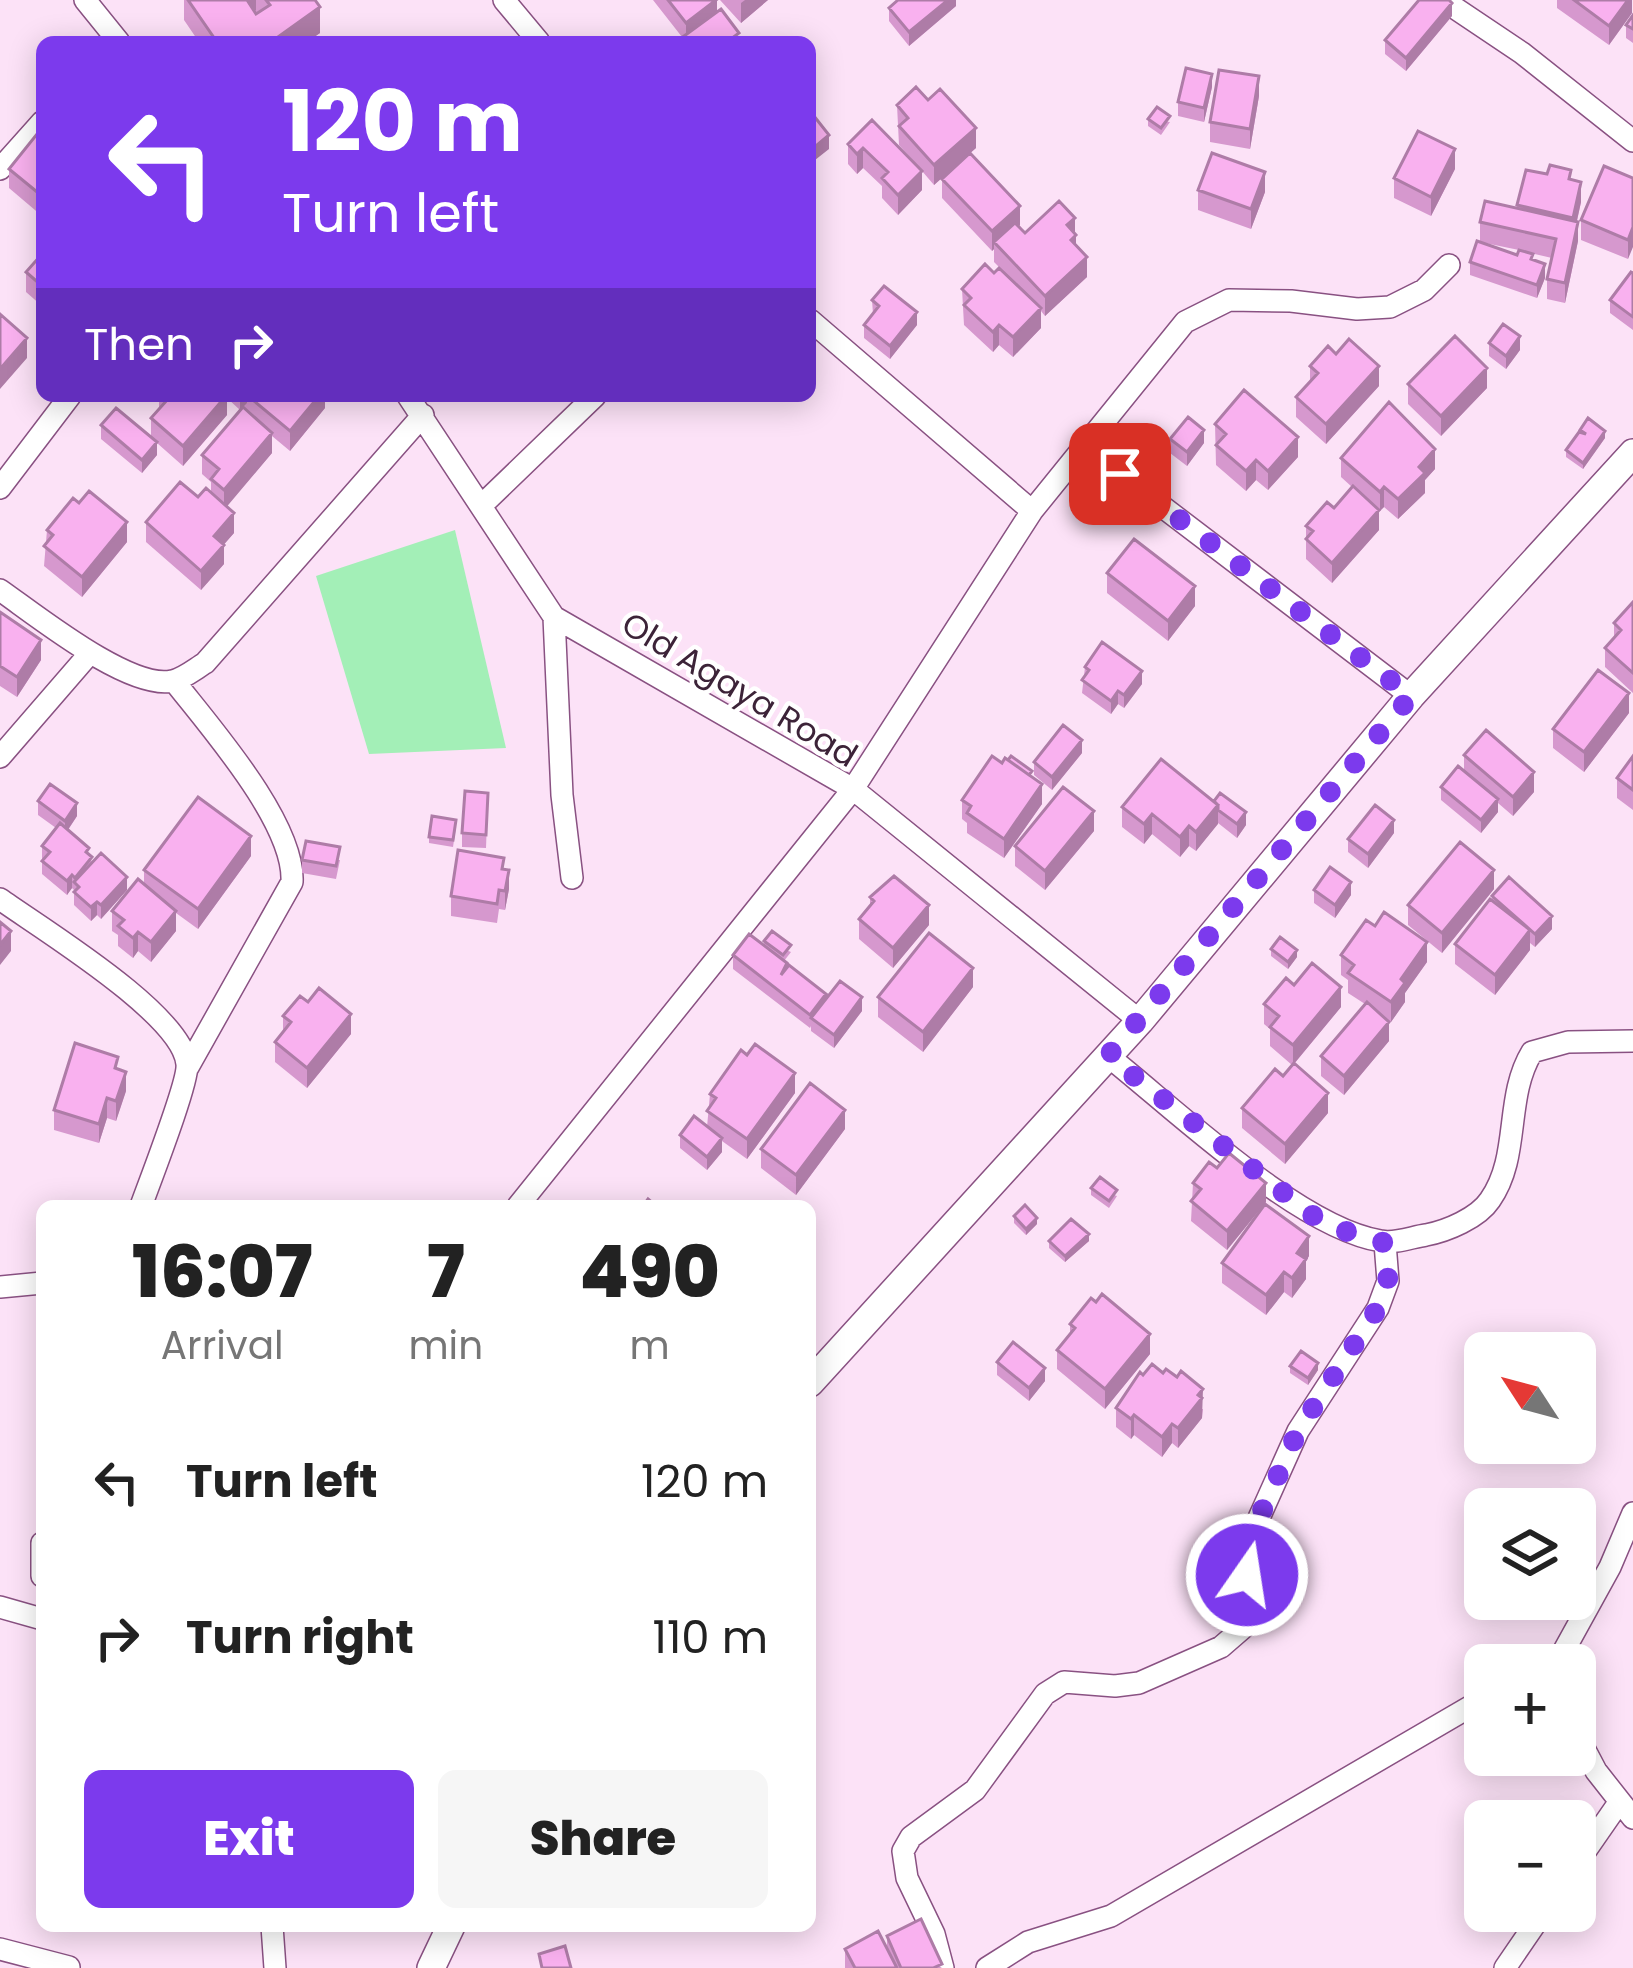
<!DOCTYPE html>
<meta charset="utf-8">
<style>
:root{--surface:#fff;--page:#f6f6f6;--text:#222;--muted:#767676;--accent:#7c3aed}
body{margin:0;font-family:Poppins,sans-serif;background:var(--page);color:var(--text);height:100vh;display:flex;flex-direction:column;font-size:45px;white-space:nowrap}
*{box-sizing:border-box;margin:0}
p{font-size:39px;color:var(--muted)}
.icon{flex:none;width:66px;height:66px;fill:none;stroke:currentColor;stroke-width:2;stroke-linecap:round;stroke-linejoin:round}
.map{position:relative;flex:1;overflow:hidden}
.panel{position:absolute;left:36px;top:1200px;width:780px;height:732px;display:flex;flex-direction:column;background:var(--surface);border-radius:18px;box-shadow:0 6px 30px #0003}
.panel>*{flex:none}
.banner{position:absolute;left:36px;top:36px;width:780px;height:366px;border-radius:18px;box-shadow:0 6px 30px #0003;background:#7c3aed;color:#fff;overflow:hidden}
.needle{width:78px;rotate:306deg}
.tools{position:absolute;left:1464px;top:1332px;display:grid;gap:24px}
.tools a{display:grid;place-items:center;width:132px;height:132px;border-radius:18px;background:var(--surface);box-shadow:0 6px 30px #0003;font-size:60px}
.pin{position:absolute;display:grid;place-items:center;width:102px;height:102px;color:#fff;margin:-51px;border-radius:24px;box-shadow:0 6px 18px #0006}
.me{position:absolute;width:132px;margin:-66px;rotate:13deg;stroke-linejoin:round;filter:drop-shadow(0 0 9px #0008)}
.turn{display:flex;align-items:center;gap:42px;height:252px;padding:0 48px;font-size:54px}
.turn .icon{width:156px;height:156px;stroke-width:2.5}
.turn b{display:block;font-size:84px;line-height:102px}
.then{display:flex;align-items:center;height:114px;padding:0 48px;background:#0003;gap:24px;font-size:45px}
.eta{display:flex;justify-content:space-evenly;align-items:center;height:204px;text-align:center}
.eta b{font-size:72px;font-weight:800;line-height:84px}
.action{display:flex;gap:24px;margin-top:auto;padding:24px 48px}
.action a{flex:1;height:138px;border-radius:18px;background:var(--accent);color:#fff;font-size:48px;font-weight:800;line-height:138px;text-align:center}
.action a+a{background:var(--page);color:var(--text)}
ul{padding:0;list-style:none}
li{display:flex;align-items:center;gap:36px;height:156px;padding:0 48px}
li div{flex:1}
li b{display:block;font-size:45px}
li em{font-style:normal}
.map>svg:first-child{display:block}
.green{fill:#a3efb7}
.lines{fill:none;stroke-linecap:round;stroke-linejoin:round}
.minor-casing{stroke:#895182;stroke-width:24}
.tertiary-casing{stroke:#895182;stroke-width:30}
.minor{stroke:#fff;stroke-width:21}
.tertiary{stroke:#fff;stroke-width:27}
.wall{fill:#d698ce}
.shaded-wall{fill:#ae7ca7}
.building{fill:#f9b1ef;stroke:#ae7ca7;stroke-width:3}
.route{stroke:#7c3aed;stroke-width:21;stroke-dasharray:0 37.8}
.labels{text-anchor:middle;stroke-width:9;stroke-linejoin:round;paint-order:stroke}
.street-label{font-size:33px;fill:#3c2338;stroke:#fff}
</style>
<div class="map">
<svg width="1633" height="1968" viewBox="0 0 1633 1968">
<rect width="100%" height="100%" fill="#fce2f7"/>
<path class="green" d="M455,530L506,748L369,754L316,576Z"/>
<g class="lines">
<g class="minor-casing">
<path id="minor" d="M85,0L119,42
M504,0L539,42
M1443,0L1522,53L1633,141
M0,169L42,122
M810,320L1032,511
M408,396L554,617L853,789L1140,1021
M1084,447L1411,696
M0,488L70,396
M483,504L595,396
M0,590C36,615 129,690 172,681C183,679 195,669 205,663L423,415
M554,617L562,795L572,878
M174,681C210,727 295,823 292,882L188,1067
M0,757L90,653
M0,899C42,929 182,1014 187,1064C189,1081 150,1181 141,1206
M1108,1056C1176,1110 1299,1228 1381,1241C1395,1244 1412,1237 1426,1235C1447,1231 1478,1218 1490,1200C1521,1156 1504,1098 1532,1052L1568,1042L1633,1041
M518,1206L853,789L1032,511L1185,322L1229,300L1291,301L1357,309L1390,307L1424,290L1449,265
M0,1287L42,1283
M42,1543V1576
M0,1607L42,1619
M1556,1665L1610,1567L1633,1513
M1575,1731L1596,1771L1633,1818
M1575,1866L1618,1804
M272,1926L275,1968
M0,1949L69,1967
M943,1968L934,1934L907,1878L903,1851L911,1837L975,1790L1045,1694L1064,1682L1115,1686L1139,1683L1221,1647L1251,1621L1257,1607L1247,1575L1250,1538L1298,1431L1378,1308L1388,1281L1385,1243
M987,1968L1028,1942L1111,1916L1485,1698
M1505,1968L1544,1911"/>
</g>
<g class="tertiary-casing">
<path id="tertiary" d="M810,1383L1140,1021L1411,696L1633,453
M431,1968L451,1926"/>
</g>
<use href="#minor" class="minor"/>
<use href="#tertiary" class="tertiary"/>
</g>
<path class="wall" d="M184,0H315L320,33L307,42H199L184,20Z
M653,0H717V12L739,42H680L682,37Z
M720,0H768L741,23Z
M956,0V6L909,46L889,21V8Z
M1557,0H1632V13L1609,45L1557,8Z
M1633,15V43L1626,38V25Z
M1452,16L1406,71L1385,54V40Z
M1212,87L1204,122L1178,116V102Z
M1259,96L1250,149L1210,142V122Z
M897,105L976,148L970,153L1025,233L1075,234L1076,246L1087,277L1045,316L1041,311V328L1013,357L999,345L993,352L964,325L962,289L994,273L1013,281L994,262V249L992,251L942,198V179L964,158L934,185L922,171V190L898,215L882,198V186L863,168L857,174L848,164V144L917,165L899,145Z
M1148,119L1170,122L1161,135L1148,126Z
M42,138V216L9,188V169Z
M1455,169L1431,216L1394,198V178Z
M1633,178L1628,259L1581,240V220Z
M1571,180L1581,202L1577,221L1578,241L1565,303L1547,299V279L1552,258L1526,252L1545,278L1537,298L1470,275V262L1517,255L1519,250L1480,242V222L1517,208V205Z
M1198,190L1265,192L1251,229L1198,210Z
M42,254V306L26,292V272Z
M1633,273V330L1610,313V300Z
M872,300L917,325L890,359L864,338V325L873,314Z
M1489,343L1520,350L1506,369L1489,356Z
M1310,366L1379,386L1326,444L1296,417V397L1310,382Z
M1408,384L1487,388L1441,436L1408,404Z
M159,396H325V408L290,451L272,436V453L226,506L234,533L224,544V564L201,590L146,542V522L211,492V482L202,474V455L240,410L227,398V415L183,466L157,443V455L142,473L101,439V425L151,437V418L159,410Z
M1215,424L1298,457L1268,490L1256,480L1246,491L1216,465Z
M1580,430L1605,438L1583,469L1566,457V450L1580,433Z
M1170,439L1204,443L1187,466L1170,453Z
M1341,458L1435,469L1425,480V493L1398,519L1384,507L1379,511V530L1332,583L1306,559V526L1334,508L1352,487L1341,477Z
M47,530L127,542L82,597L44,566Z
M1107,573L1195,606L1168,641L1107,593Z
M1633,602V693L1605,667V648L1614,638V623Z
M0,612L41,660L17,697L0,686Z
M1085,667L1142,684L1124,708L1118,704L1111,714L1082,693Z
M1629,713L1584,772L1553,748V729Z
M1082,753L1052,790L1034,775V762Z
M1464,755L1534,792L1513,816L1498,803V812L1481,833L1441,800V787L1464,771Z
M1633,756V810L1617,798V778Z
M1002,763L1032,777L1042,804L1004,858L967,833V823L962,819V800Z
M488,793L486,848L462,847V833Z
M38,801L77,816L68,830L89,855L92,862L127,890L101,919L97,915L91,921L74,905V890L72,888L67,895L42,874V846L56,828L38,815Z
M1214,801L1246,825L1237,838L1218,823L1196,851L1189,846L1180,857L1152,834L1144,844L1122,827V807Z
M456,827L453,847L429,843V837Z
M1094,831L1045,890L1015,866V846Z
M1394,833L1368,868L1348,852V839Z
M251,856L198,929L176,913V931L151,962L138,951L133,958L118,946V935L112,931V911L144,885V870Z
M302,860H340L336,879L302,873Z
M504,869L509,889L505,910L499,909L497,923L451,916V896Z
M1494,889L1442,953L1408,925V905Z
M1314,890L1351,895L1335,918L1314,903Z
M1492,896L1552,929L1535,947L1530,943V950L1495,995L1455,964V944L1492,901Z
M870,897L929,925L893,968L859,939V919L870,905Z
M764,941L791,952L784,961L787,967L826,999L862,1011L834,1048L811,1031V1026L810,1028L733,969V955L764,946Z
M1271,949L1297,957L1288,969L1271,956Z
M1341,955L1427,962L1405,993V1002L1391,1022L1386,1019L1389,1041L1344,1095L1321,1076V1056L1365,1004L1348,993V980L1341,975Z
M1294,985L1341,1007L1294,1064L1328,1113L1285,1164L1242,1128V1108L1283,1076L1292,1065L1270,1046V1029L1264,1024V1004Z
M973,987L923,1052L878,1017V997Z
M283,1016L351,1034L307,1088L275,1062V1042L283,1032Z
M118,1069L126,1091L116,1121L107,1118L99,1143L54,1130V1110Z
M795,1093L747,1159L722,1141V1152L707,1170L680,1148V1135L707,1127L710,1094Z
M845,1129L796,1195L761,1168V1149Z
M1193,1183L1266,1202L1227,1250L1191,1221Z
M1091,1188L1117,1196L1109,1208L1091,1195Z
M1014,1216L1037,1224L1026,1235L1014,1223Z
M1049,1241H1089L1065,1262L1049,1248Z
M1309,1256L1306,1261V1279L1292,1298L1284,1292L1266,1315L1222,1283V1263Z
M1070,1324L1150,1354L1105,1409L1057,1369V1350L1070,1334Z
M997,1362L1045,1381L1029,1401L997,1375Z
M1290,1366L1318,1370L1308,1385L1290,1373Z
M1116,1408L1203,1409L1202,1418L1178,1448L1172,1443L1162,1457L1134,1435L1131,1439L1116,1427Z
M887,1936L942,1968H845V1949L887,1948Z"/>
<path class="shaded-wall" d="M242,0H256V10L242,19Z
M717,0V19L686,42V23Z
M745,0H768L741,23V3Z
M948,0H956V6L909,46V32Z
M1628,0H1632V13L1609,45V26Z
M1452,3V16L1406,71V58Z
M320,7V33L307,42H271Z
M1212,74V87L1204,122V108Z
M1259,76V96L1250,149V129Z
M976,128V148L934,185V165Z
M829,135V149L810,164V151Z
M863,148V168L857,174V154Z
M1455,149V169L1431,216V197Z
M922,171V190L898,215V195Z
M1265,172V192L1251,229V209Z
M1581,182V202L1573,238V218Z
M1020,206V225L998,246L994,242V249L992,251V231Z
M1075,218V237L1076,235V255L1067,225Z
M1578,222V241L1565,303V283Z
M1633,227V247L1628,259V240Z
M1087,257V277L1045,316V296Z
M1545,264V278L1537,298V285Z
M1041,308V328L1013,357V337Z
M917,312V325L890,359V346Z
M999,325V345L993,352V332Z
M1520,336V350L1506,369V356Z
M27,338V358L0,389V369Z
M1379,366V386L1326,444V424Z
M1487,368V388L1441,436V416Z
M227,396V415L183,466V446Z
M240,396H247V403L240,410Z
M319,396H325V408L290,451V431Z
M1204,430V443L1187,466V452Z
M1605,431V438L1583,469V463Z
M272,433V453L224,510V490Z
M1298,437V457L1268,490V471Z
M157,442V455L142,473V460Z
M1435,449V469L1425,480V493L1398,519V499L1419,467Z
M1256,460V480L1246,491V471Z
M1384,487V507L1380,511V492Z
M1379,510V530L1332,583V563Z
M234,513V533L214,556V536Z
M127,522V542L82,597V577Z
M224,545V564L201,590V571Z
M1195,586V606L1168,641V621Z
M41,640V660L17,697V677Z
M1142,671V684L1124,708V695Z
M1118,691V704L1111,714V701Z
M1629,693V713L1584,772V752Z
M1082,740V753L1052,790V777Z
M1534,772V792L1513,816V797Z
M1042,784V804L1004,858V839Z
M1498,799V812L1481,833V820Z
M77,803V816L65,834V821Z
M1218,805V824L1196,851V832Z
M1094,811V831L1045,890V871Z
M1246,812V825L1237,838V824Z
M1152,814V834L1144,844V824Z
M1394,820V833L1368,868V854Z
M1189,826V846L1180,857V837Z
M251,836V856L198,929V909Z
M509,870V889L505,910V891Z
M1494,870V889L1442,953V933Z
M72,875V888L67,895V881Z
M127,877V890L101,919V905Z
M1351,882V895L1335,918V905Z
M97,902V915L91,921V907Z
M929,905V925L893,968V948Z
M176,911V931L151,962V942Z
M1552,916V929L1535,947V934Z
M1530,930V950L1495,995V975Z
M11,931V951L0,965V945Z
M138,932V951L133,958V938Z
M1427,942V962L1405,993V1002L1391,1022V1002L1401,979Z
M1297,950V957L1288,969V962Z
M973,968V987L923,1052V1032Z
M1341,987V1007L1293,1065V1045Z
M862,997V1011L834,1048V1035Z
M351,1014V1034L307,1088V1068Z
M1389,1022V1041L1344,1095V1076Z
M126,1072V1091L116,1121V1101Z
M795,1073V1093L747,1159V1139Z
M1328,1093V1113L1285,1164V1144Z
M107,1098V1118L99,1143V1124Z
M845,1110V1129L796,1195V1175Z
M722,1138V1152L707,1170V1157Z
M1266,1183V1202L1227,1250V1231Z
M1037,1218V1224L1026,1235V1229Z
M1089,1234V1241L1065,1262V1256Z
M1309,1236V1256L1306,1261V1279L1292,1298V1278L1297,1253Z
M1284,1272V1292L1266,1315V1295Z
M1150,1334V1354L1105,1409V1389Z
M1318,1363V1370L1308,1385V1378Z
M1045,1368V1381L1029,1401V1388Z
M1203,1389L1202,1418L1178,1448V1428Z
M1134,1415V1435L1131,1439V1419Z
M1172,1424V1443L1162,1457V1437Z"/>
<path class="building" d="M188,0H247L256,14L270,5L266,0H315L320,7L271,42H217Z
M668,0H716L686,23Z
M898,0H948L909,32L889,8Z
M1419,0H1449L1452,3L1406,58L1385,40Z
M1574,0H1628L1609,26Z
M721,9L739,33L727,42H683L680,39Z
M1633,15V29L1626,25Z
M1186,68L1212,74L1204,108L1178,102Z
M1219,70L1259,76L1250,129L1210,122Z
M916,87L928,100L940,89L976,128L934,165L899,126L908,118L897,105Z
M1157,107L1170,116L1161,128L1148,119Z
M810,111L829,135L810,151Z
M872,120L922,171L898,195L882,178L888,172L863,148L857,154L848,144Z
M1418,131L1455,149L1431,197L1394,178Z
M37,134L42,138V196L9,169Z
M970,153L1020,206L992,231L942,179Z
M1212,153L1265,172L1251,209L1198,190Z
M1550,165L1571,170L1569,179L1581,182L1573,218L1517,205L1526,170L1547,174Z
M1604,166L1633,178V227L1628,240L1581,220Z
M1059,201L1075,218L1067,225L1076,235L1071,240L1087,257L1045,296L994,242L1015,223L1025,233Z
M1485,201L1578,222L1565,283L1547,279L1556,239L1480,222Z
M1477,241L1517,255L1519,250L1533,254L1531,259L1545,264L1537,285L1470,262Z
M42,254V286L26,272Z
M985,264L994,273L999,268L1041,308L1013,337L999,325L993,332L964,305L971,298L962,289Z
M1631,272L1633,273V317L1610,300Z
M884,286L917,312L890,346L864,325L879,306L872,300Z
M0,314L27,338L0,369Z
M1503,324L1520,336L1506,356L1489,343Z
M1455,336L1487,368L1441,416L1408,384Z
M1349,339L1379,366L1326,424L1296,397L1318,373L1310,366L1328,346L1336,354Z
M1244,390L1298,437L1268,471L1256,460L1246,471L1216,445L1226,434L1215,424Z
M164,396H226L183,446L151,418L168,399Z
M248,396H319L290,431Z
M1389,402L1435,449L1419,467L1425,473L1398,499L1384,487L1380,492L1341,458Z
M243,407L272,433L224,490L211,479L219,469L202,455Z
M116,408L157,442L142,460L101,425Z
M1188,417L1204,430L1187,452L1170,439Z
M1588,418L1605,431L1583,463L1566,450L1579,432L1586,434L1580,430Z
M180,482L198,497L206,488L234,513L214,536L224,545L201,571L146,522Z
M1353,486L1379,510L1332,563L1306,539L1313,531L1306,526L1327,502L1334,508Z
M89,491L127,522L82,577L44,546L53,535L47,530L73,498L79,503Z
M1134,539L1195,586L1168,621L1107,573Z
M1633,602V673L1605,648L1621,630L1614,623Z
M0,612L41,640L17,677L0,666Z
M1102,642L1142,671L1124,695L1118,691L1111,701L1082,680L1089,670L1085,667Z
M1598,670L1629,693L1584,752L1553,729Z
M1063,725L1082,740L1052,777L1034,762Z
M1486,730L1534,772L1513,797L1464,755Z
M992,756L1002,763L1005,758L1042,784L1004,839L967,813L971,806L962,800Z
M1011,756L1032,771L1029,775L1008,760Z
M1633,756V790L1617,778Z
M1161,759L1218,805L1196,832L1189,826L1180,837L1152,814L1144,824L1122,807Z
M1458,766L1498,799L1481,820L1441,787Z
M50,784L77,803L65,821L38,801Z
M1063,787L1094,811L1045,871L1015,846Z
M465,791L488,793L486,835L462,833Z
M1220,793L1246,812L1237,824L1218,810V805L1214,801Z
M198,797L251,836L198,909L144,870Z
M1375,805L1394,820L1368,854L1348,839Z
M432,816L456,820L453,840L429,837Z
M60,823L89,848L86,852L92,857L75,878L72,875L67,881L42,861L50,852L42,846Z
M306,841L340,847L336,866L302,860Z
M1460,842L1494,870L1442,933L1408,905Z
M458,850L504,858L502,869L509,870L505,891L499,890L497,904L451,896Z
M101,853L127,877L101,905L97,902L91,907L74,892L79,887L74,882Z
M1330,867L1351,882L1335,905L1314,890Z
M894,876L929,905L893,948L859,919L874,901L870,897Z
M1509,877L1552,916L1535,934L1492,896Z
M138,879L176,911L151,942L138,932L133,938L118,926L124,920L112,911Z
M1490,899L1530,930L1495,975L1455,944Z
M1384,912L1427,942L1401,979L1405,983L1391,1002L1348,973L1354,965L1341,955L1366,920L1375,926Z
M0,922L11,931L0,945Z
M772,931L791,945L783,955L764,941Z
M929,933L973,968L923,1032L878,997Z
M749,934L787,963L781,975L789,965L826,994L810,1015L733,955Z
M1280,937L1297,950L1288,962L1271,949Z
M1312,963L1341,987L1293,1045L1270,1027L1279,1016L1264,1004L1286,978L1294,985Z
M840,981L862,997L834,1035L811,1018Z
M319,988L351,1014L307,1068L275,1042L291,1022L283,1016L300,996L308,1002Z
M1367,1002L1389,1022L1344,1076L1321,1056Z
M75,1043L118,1057L115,1068L126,1072L116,1101L107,1098L99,1124L54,1110Z
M755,1044L795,1073L747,1139L707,1111L716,1098L710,1094L741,1050L747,1055Z
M1294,1063L1328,1093L1285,1144L1242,1108L1275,1069L1283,1076Z
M810,1083L845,1110L796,1175L761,1149Z
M694,1116L722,1138L707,1157L680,1135Z
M1229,1153L1266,1183L1227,1231L1191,1201L1201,1189L1193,1183L1209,1162L1217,1168Z
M1100,1177L1117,1190L1109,1201L1091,1188Z
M648,1199L656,1206H643Z
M1265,1204L1309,1236L1297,1253L1306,1259L1292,1278L1284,1272L1266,1295L1222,1263Z
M1025,1205L1037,1218L1026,1229L1014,1216Z
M1071,1219L1089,1234L1065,1256L1049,1241Z
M1102,1294L1150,1334L1105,1389L1057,1350L1075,1328L1070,1324L1091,1298L1096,1302Z
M1013,1342L1045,1368L1029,1388L997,1362Z
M1301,1351L1318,1363L1308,1378L1290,1366Z
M1152,1364L1163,1373L1166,1369L1177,1377L1181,1371L1203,1389L1198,1395L1202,1398L1178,1428L1172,1424L1162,1437L1134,1415L1131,1419L1116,1408L1140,1372L1143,1375Z
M921,1919L942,1964L933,1968H901L887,1936Z
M878,1931L897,1968H855L845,1949Z
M565,1946L571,1968H542L539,1954Z"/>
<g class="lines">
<path class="route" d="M1120,474L1411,696L1108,1056L1325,1225L1385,1243L1388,1281L1378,1308L1298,1431L1250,1538L1247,1575"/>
</g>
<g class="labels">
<g class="street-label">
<text transform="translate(740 689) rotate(31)" y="12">Old Agaya Road</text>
</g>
</g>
</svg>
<div class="tools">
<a><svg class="needle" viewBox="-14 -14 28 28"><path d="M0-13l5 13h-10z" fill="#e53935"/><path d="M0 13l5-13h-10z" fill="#767676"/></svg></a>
<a><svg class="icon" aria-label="layers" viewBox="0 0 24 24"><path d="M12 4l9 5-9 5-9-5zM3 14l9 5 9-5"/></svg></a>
<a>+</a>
<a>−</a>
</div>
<div class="pin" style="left:1120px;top:474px;background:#d93025"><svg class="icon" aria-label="arrive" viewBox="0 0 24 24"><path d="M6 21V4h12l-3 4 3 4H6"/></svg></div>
<svg class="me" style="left:1247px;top:1575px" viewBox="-20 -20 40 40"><circle r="17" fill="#7c3aed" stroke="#fff" stroke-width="3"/><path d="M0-11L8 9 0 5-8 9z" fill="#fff"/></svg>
<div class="banner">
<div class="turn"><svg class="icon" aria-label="left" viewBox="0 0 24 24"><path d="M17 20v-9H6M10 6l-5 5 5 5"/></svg><div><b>120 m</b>Turn left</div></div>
<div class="then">Then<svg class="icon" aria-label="right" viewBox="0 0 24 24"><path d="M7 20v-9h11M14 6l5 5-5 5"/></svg></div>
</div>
<section class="panel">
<div class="eta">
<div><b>16:07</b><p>Arrival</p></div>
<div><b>7</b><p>min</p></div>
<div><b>490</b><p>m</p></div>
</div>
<ul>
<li><svg class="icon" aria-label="left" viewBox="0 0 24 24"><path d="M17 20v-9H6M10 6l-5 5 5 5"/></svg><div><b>Turn left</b></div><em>120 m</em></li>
<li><svg class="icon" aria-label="right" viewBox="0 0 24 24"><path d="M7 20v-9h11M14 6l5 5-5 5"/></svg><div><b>Turn right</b></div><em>110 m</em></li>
</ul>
<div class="action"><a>Exit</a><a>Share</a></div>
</section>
</div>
